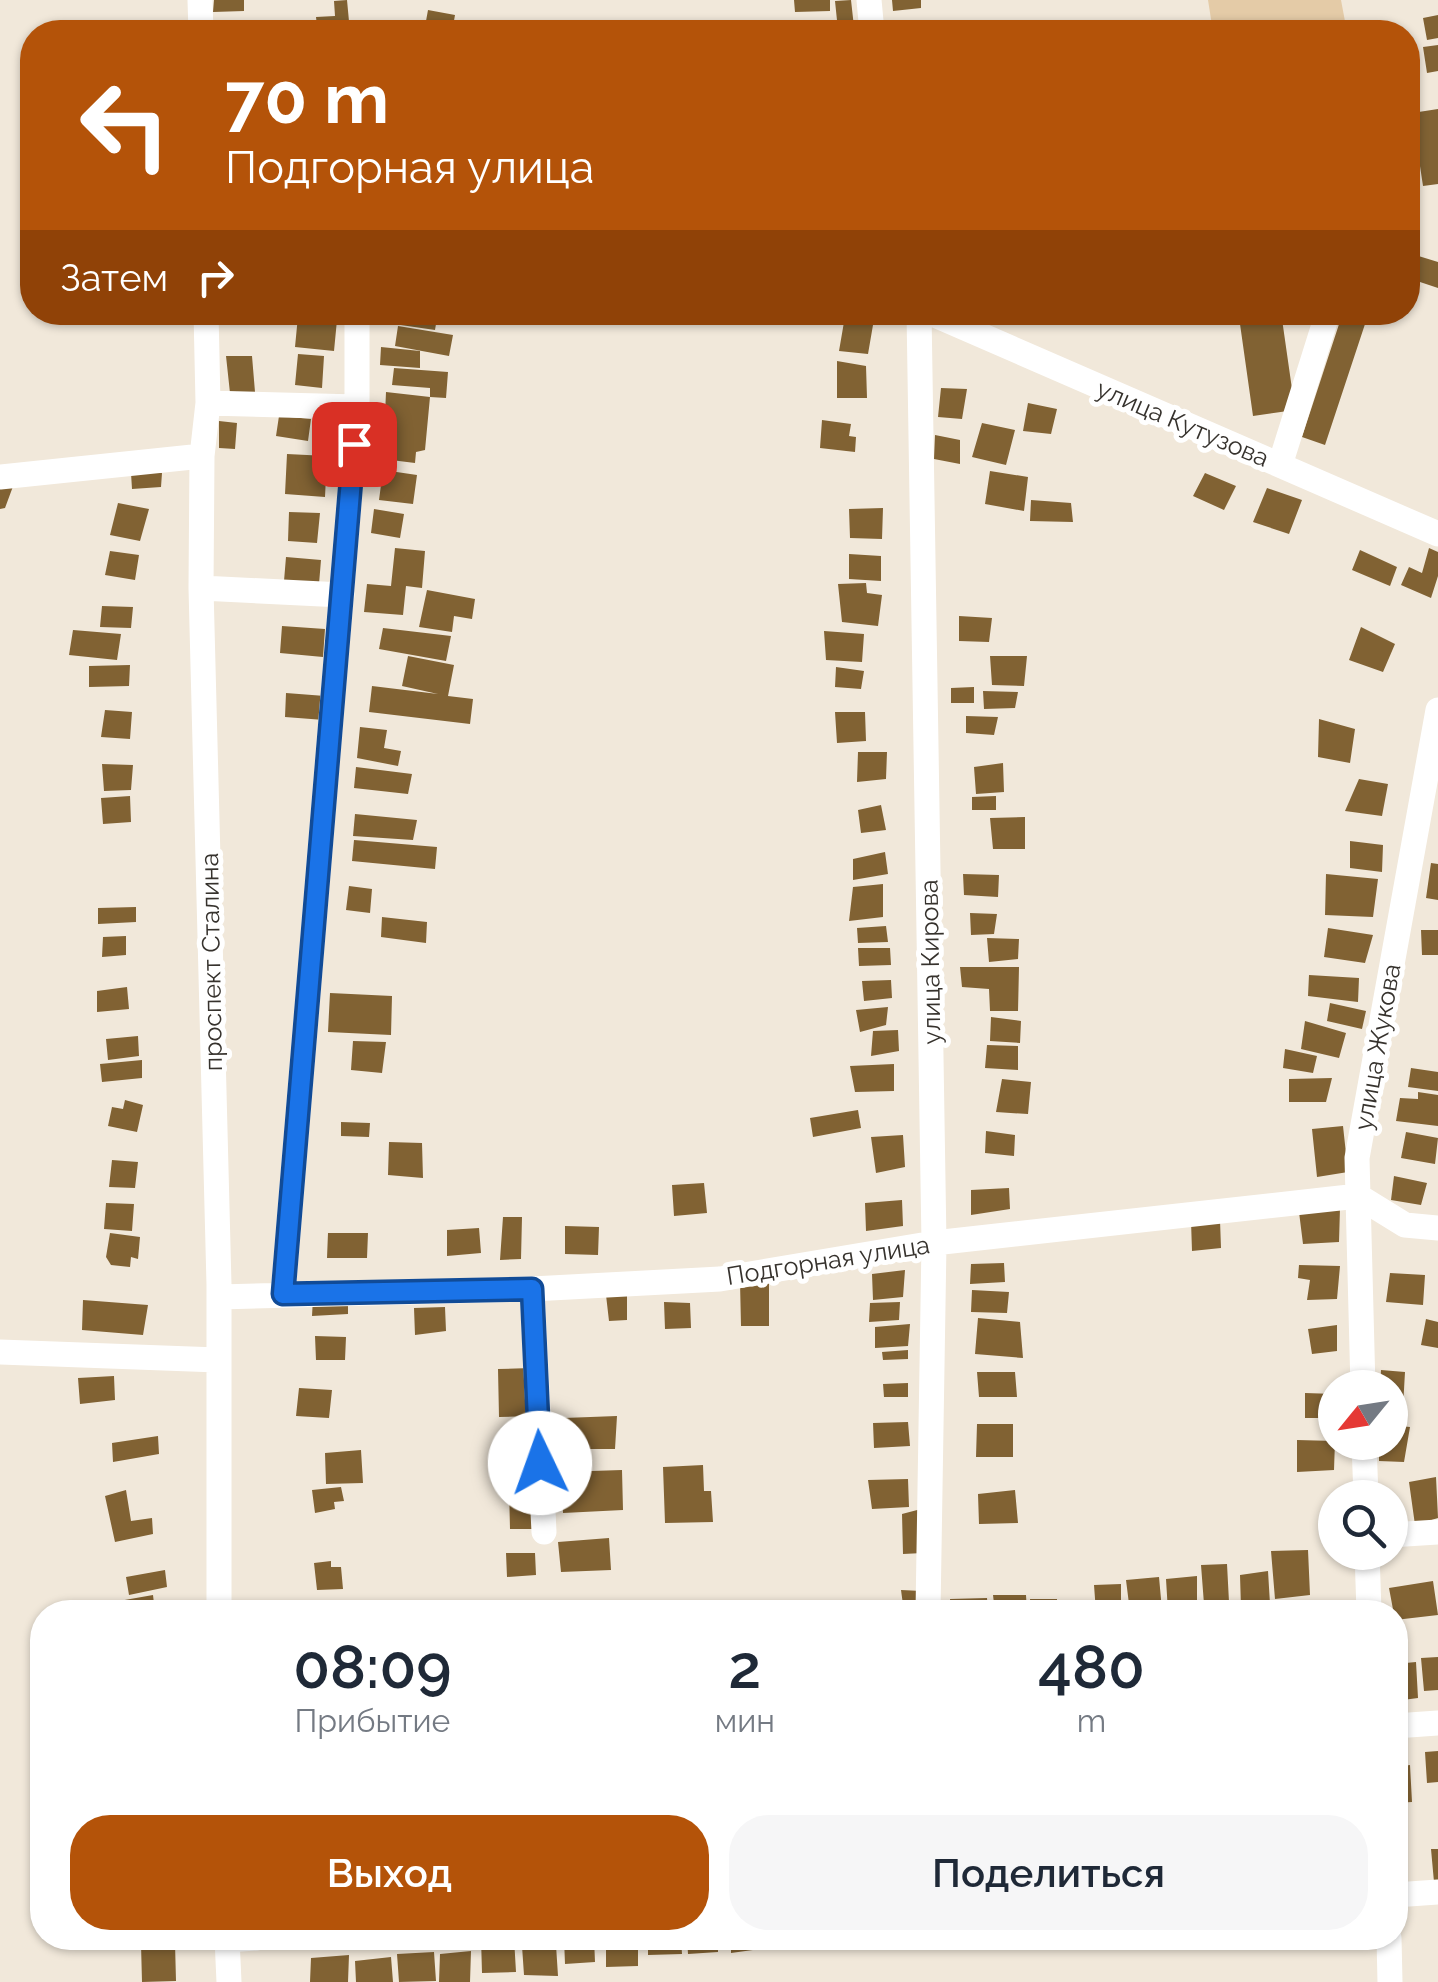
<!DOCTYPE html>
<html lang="ru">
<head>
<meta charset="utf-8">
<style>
  body { margin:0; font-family:Raleway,sans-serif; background:#f6f6f7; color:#1f2937; height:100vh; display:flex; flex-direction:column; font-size:38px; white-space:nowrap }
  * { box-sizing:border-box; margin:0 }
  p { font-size:32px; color:#747a83 }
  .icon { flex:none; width:55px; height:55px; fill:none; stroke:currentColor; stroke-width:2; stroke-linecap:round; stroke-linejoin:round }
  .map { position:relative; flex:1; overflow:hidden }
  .drawer { position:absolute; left:30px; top:1600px; width:1378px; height:350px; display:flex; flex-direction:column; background:#fff; border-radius:40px; box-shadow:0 2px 8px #0004 }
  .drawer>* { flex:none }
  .guide { position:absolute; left:20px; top:20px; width:1400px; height:305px; border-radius:40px; box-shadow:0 2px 8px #0004; background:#b45309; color:#fff; overflow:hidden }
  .needle { width:65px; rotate:240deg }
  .buttons { position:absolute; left:1318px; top:1370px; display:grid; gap:20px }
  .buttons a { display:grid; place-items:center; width:90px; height:90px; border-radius:50%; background:#fff; box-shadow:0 2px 8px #0004; font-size:50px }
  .pin { position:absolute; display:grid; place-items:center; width:85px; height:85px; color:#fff; margin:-42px; border-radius:20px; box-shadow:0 5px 15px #0006 }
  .me { position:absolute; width:110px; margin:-55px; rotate:357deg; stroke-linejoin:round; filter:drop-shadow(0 0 8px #0008) }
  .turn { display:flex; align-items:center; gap:35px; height:210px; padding:0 40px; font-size:45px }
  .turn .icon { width:130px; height:130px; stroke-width:2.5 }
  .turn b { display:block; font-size:70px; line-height:85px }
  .then { display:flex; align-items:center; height:95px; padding:0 40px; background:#0003; gap:20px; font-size:38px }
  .eta { display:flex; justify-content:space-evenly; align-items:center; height:170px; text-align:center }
  .eta b { font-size:60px; font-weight:600; line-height:70px }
  .action { display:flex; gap:20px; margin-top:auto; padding:20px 40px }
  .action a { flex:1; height:115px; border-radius:40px; background:#b45309; color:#fff; font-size:40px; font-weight:600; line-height:115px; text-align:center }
  .action a+a { background:#f6f6f7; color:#1f2937 }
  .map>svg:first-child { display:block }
</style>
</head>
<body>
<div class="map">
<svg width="1438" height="1982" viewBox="0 0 1438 1982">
  <rect width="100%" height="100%" fill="#f1e8da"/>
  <path fill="#e4cba7" d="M1208,0H1341L1347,32H1213Z"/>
  <path fill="#816233" d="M214,0H244V11L213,12Z
    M347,0L350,32H310V27L317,26L316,17L335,16L334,1Z
    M794,0H830V11L795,12Z
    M851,0L854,27L838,30L835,1Z
    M892,0H921V8L893,11Z
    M428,10L455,15L452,32H424Z
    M1438,15V38L1427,40L1423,18Z
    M1438,45V71L1427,73L1423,47Z
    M1438,109V184L1423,186L1412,113Z
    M1412,254L1438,262V288L1408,278Z
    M388,312H438L435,330L387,323Z
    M997,312H1037V314L999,322Z
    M1343,312H1369L1325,445L1302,437Z
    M298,316L337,320L334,351L295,347Z
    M1282,319L1295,410L1253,416L1240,324Z
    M844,322L873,325L868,354L839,351Z
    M398,326L453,335L449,356L395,346Z
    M381,347L420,351V368L380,365Z
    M298,354L324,356L322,388L295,385Z
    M226,356H252L255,392L230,393Z
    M837,361L866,366L867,398H837Z
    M394,368L448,372L446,398L430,397V388L392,385Z
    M941,388L967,389L962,419L938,417Z
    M386,392L430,397L425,450L416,452L415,463L391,460L392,448L384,438Z
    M1028,403L1057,409L1051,434L1023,431Z
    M279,416L311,419L308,441L276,436Z
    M822,420L851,424L849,436L856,437L855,452L820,448Z
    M219,421L237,423L235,449L219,448Z
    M982,423L1015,430L1006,465L972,457Z
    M935,435L960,440V464L934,459Z
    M287,454L327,456L325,497L285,494Z
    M383,470L417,475L413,504L379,500Z
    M990,471L1028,477L1024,511L985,504Z
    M131,473H162L161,487L132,489Z
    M1205,473L1236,486L1224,510L1193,496Z
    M15,481L5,508L0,509V483Z
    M1267,488L1302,500L1289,534L1253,522Z
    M1031,500L1071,503L1073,522L1030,521Z
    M118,503L149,509L140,541L110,535Z
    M883,508L882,539L850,538L849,509Z
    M374,509L404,514L400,538L371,533Z
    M289,512L320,513L317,543L288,541Z
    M395,548L425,551L422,588L406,586L403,615L364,612L367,584L391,586Z
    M1429,548L1438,552V576L1431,598L1401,585L1409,567L1422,573Z
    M1360,550L1397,567L1390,586L1352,570Z
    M110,551L139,555L135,580L105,575Z
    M849,554L881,556V581L849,579Z
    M286,557L321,560L319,584L284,581Z
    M866,583L867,593L882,595L878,626L842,622L838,584Z
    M427,590L475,599L472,619L454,616L452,632L419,627Z
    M102,606L133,607L131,628L100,627Z
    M959,616L992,618L989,642L959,641Z
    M282,626L325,629L323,657L280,653Z
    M1361,627L1395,644L1383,672L1349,660Z
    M383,628L451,636L446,661L379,649Z
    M73,630L121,634L117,660L69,655Z
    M824,631L864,634L862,662L826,660Z
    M408,656L454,665L448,696L473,699L470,724L369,712L372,686L438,694L402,686Z
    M990,656H1027L1024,686L992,685Z
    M130,665L129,686L89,687V666Z
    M836,667L864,671L861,689L835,687Z
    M974,687V703H951V688Z
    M983,691L1018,692L1015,708L984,709Z
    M286,693L325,696L324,720L285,717Z
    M105,710L132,712L130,739L101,737Z
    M835,712H865L866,741L837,743Z
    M966,716L998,717L994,735L966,733Z
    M1319,719L1355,729L1350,763L1318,757Z
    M360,727L387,730L384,748L401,751L398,766L357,758Z
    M858,752H887L886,779L857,782Z
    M1003,763L1004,792L976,794L974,767Z
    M102,764L133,765L131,790L104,791Z
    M356,767L412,774L408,794L354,788Z
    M1359,779L1388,784L1382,816L1345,811Z
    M130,796L131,822L103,824L101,798Z
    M996,796V810H972V797Z
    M881,805L886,830L861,833L858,810Z
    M355,814L417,820L413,840L353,836Z
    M1025,817V849H993L990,818Z
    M354,840L437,847L435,869L352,861Z
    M1350,841L1383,845L1382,872L1350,868Z
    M885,852L888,874L853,880V859Z
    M1431,863L1438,864V900L1426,898Z
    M963,874L999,875L998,897L964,895Z
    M1326,874L1378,879L1373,917L1325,915Z
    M883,884V917L849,921L853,887Z
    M349,886L372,889L370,913L346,910Z
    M136,907V922L98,924V908Z
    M970,913L997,914L994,934L971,935Z
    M382,917L427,922L426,943L381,937Z
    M886,926L888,942L858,943L857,928Z
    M1328,928L1373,935L1365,963L1324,957Z
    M1421,930H1438V955H1422Z
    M126,936V955L102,957L103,937Z
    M987,938L1019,939L1018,959L989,962Z
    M858,948H890L891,965L859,966Z
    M960,967H1019L1018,1011H990L989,989L962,987Z
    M1309,975L1359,978L1358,1002L1308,996Z
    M891,980L892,998L864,1001L862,981Z
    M127,987L129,1009L97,1012V991Z
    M330,993L392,996L391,1035L328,1032Z
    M1330,1003L1366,1011L1362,1029L1327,1021Z
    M888,1007L886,1025L860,1032L856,1010Z
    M991,1017L1021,1021L1020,1043L990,1041Z
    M1305,1021L1346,1033L1339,1058L1301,1049Z
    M898,1030L899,1051L871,1056L873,1031Z
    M138,1036L139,1056L108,1060L106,1039Z
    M353,1041L386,1042L382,1073L351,1070Z
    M987,1045L1018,1046V1070L985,1068Z
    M1285,1049L1317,1056L1313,1073L1283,1068Z
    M142,1060V1078L102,1082L100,1064Z
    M894,1064V1091L855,1092L850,1066Z
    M1411,1068L1438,1072V1091L1408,1087Z
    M1332,1078L1326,1102H1289V1079Z
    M1002,1079L1031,1082L1028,1114L996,1112Z
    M1418,1092L1438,1095V1126L1396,1121L1400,1098L1418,1099Z
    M125,1100L143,1105L137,1132L108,1126L112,1107L123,1109Z
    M858,1110L861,1128L813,1137L810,1118Z
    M341,1122L370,1123L369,1137L341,1136Z
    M1343,1126L1348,1172L1317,1177L1312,1129Z
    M986,1131L1015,1135L1014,1156L985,1153Z
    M1406,1132L1438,1138L1435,1164L1401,1158Z
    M903,1135L905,1167L876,1173L871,1137Z
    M389,1142L422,1143L423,1178L388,1175Z
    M112,1160L138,1162L135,1188L109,1187Z
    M1394,1176L1427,1183L1421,1205L1391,1200Z
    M704,1183L707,1213L674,1216L672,1185Z
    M1009,1188L1010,1209L971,1215V1190Z
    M902,1200L903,1226L866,1231L865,1203Z
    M106,1203L134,1204L132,1231L104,1229Z
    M1340,1208L1339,1242L1303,1244L1299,1212Z
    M503,1217H522L521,1259L500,1260Z
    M1220,1220L1221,1248L1192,1251L1191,1221Z
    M565,1226L599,1227L598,1255L565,1254Z
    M479,1228L481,1253L447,1256V1230Z
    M110,1233L140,1237L138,1259L131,1257L130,1267L111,1265L106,1257Z
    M328,1233H368L367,1258H327Z
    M1004,1263L1005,1282L970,1284L971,1264Z
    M1299,1265L1340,1266L1337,1299L1307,1300L1310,1280L1298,1278Z
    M905,1270L903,1297L873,1300L872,1274Z
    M1390,1273L1425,1275L1423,1305L1386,1302Z
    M769,1278V1326H741L740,1282Z
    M972,1290L1009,1292L1007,1313L971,1312Z
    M606,1295H627V1320L609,1321Z
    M348,1297V1314L312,1316L313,1298Z
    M83,1300L148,1305L143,1335L82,1330Z
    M664,1302L690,1303L691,1328L665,1329Z
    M900,1302L899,1320L869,1322L870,1303Z
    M445,1307L446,1331L415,1335L414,1308Z
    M978,1318L1020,1322L1023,1358L975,1354Z
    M1426,1319L1438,1322V1348L1421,1345Z
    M910,1324L908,1346L875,1348V1327Z
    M1337,1325V1351L1312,1354L1308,1329Z
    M315,1336L346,1337L345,1360H316Z
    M908,1350V1359L883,1360L882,1352Z
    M531,1368L532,1416L499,1417L498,1369Z
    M1381,1370L1405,1372L1403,1407L1390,1406V1388H1380Z
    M977,1372H1015L1017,1397H979Z
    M114,1376L115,1400L80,1404L78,1378Z
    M908,1383V1397H884L883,1384Z
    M299,1388L332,1390L329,1418L296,1416Z
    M1305,1393L1335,1394V1418H1305Z
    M617,1416L615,1449H565L564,1418Z
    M908,1422L910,1446L874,1448L873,1423Z
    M977,1424H1013V1457H976Z
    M1390,1425L1410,1427L1404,1462L1379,1461V1442H1390Z
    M158,1436L159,1454L113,1462L112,1443Z
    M535,1438V1468L515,1469L513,1439Z
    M1297,1440L1335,1441L1334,1470L1297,1472Z
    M361,1450L363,1483L326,1484L325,1453Z
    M703,1465L704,1491H711L713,1522L665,1523L663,1467Z
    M622,1470L623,1510L563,1513L561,1472Z
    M1436,1477L1438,1518L1415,1525L1409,1482Z
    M908,1479L909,1507L872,1509L868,1480Z
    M536,1486L537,1529H510L509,1487Z
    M341,1487L344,1501L334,1502L335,1509L315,1513L312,1490Z
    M126,1490L131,1521L152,1518L153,1534L115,1542L105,1496Z
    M1015,1490L1018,1523L979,1524L978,1494Z
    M921,1509L923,1553L903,1554L902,1514Z
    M609,1538L611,1570L561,1572L558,1542Z
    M1308,1550L1310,1595L1275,1599L1271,1551Z
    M506,1553H535L536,1575L507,1577Z
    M331,1561V1567H341L343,1589L317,1590L314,1563Z
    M1227,1564L1229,1602L1204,1604L1201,1565Z
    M165,1570L167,1587L129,1595L126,1577Z
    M1268,1571L1270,1604L1241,1608L1240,1575Z
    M1197,1576V1611L1168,1612L1166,1579Z
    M1159,1577L1162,1610L1130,1612L1126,1580Z
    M1433,1581L1438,1615L1395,1620L1389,1588Z
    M1121,1584V1612H1096L1094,1585Z
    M901,1590L922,1591L923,1612H904Z
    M153,1595L155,1612H121L119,1601Z
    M993,1595H1026L1027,1612H995Z
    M987,1598L988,1612H951L950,1599Z
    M1030,1599H1057V1612H1031Z
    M897,1603L898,1612H868L867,1608Z
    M1062,1604H1087L1088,1612H1062Z
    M857,1607V1612H827V1610Z
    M1438,1657V1690L1424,1691L1421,1658Z
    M1416,1662L1418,1698L1395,1701V1664Z
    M1438,1751V1782L1427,1783L1425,1752Z
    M1410,1765L1412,1802L1395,1803V1767Z
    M1431,1849H1438V1882H1434Z
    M481,1938H514L516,1972L482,1973Z
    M564,1938H594L595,1962L565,1964Z
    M606,1938H638V1966L606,1967Z
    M648,1938H681L682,1954L648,1955Z
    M687,1938H718V1952L688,1954Z
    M731,1938H760V1949L731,1953Z
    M782,1938H802L803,1942L783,1945Z
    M829,1938H864L865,1947L830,1948Z
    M870,1938H901V1942L870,1945Z
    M1112,1938H1143L1144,1940L1112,1943Z
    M175,1943L176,1981L142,1982L141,1944Z
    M556,1945L558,1976L524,1975L522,1946Z
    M471,1951L470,1982H439L440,1954Z
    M434,1952L436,1981L399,1982L397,1954Z
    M349,1955L348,1982H310L311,1958Z
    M391,1957L393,1982H356L355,1961Z"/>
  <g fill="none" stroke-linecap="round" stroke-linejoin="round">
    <path stroke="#fff" stroke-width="25" d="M200,0L201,32
      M869,0L872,32
      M206,312L208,403L202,456L201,588L219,1285V1612
      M919,312L934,1243L928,1612
      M928,312L1438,534
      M208,403L357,407
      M1280,465L1328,312
      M0,477L202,456
      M201,588L342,595
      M219,1285V1297L532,1289L720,1279L934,1243L1358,1196L1405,1225L1438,1228
      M532,1289L544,1532
      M283,1294L357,407V312
      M0,1352L218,1360
      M1363,1388L1357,1158L1438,710
      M1364,1442L1366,1498
      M1390,1535L1438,1532
      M1367,1552L1369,1612
      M1395,1726L1438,1723
      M1395,1895L1438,1892
      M227,1938L229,1982
      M1389,1938L1390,1982
      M227,1940L257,1938"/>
  </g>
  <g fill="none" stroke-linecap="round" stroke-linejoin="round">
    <defs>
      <path id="route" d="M354,444L283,1294L532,1289L540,1463"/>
    </defs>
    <use href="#route" stroke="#114b97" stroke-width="25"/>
    <use href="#route" stroke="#1a73e8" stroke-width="18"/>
  </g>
  <g text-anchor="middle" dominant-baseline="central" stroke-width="10" stroke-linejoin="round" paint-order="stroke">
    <g font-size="25" fill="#36322d" stroke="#fff">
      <text transform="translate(1183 423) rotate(23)">улица Кутузова</text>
      <text transform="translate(211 962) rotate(-91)">проспект Сталина</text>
      <text transform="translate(930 962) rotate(-91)">улица Кирова</text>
      <text transform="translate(1377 1047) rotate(-80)">улица Жукова</text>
      <text transform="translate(828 1260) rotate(-9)">Подгорная улица</text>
    </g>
  </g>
</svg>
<div class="buttons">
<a><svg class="needle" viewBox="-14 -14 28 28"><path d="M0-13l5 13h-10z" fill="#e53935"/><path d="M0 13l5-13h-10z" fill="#747a83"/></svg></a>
<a><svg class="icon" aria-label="search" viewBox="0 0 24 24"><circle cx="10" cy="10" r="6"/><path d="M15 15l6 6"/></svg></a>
</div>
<div class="pin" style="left:354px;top:444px;background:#d93025"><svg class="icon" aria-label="arrive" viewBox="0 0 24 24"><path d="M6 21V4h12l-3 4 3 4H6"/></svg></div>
<svg class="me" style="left:540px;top:1463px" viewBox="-20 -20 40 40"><circle r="19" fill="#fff"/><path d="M0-13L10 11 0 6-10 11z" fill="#1a73e8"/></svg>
<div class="guide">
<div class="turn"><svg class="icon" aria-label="left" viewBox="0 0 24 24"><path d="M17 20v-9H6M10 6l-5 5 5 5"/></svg><div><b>70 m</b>Подгорная улица</div></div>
<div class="then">Затем<svg class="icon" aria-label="right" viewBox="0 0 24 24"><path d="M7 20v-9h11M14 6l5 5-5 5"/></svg></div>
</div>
<section class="drawer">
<div class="eta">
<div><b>08:09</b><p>Прибытие</p></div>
<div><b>2</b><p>мин</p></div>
<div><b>480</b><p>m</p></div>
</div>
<div class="action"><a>Выход</a><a>Поделиться</a></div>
</section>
</div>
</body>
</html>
